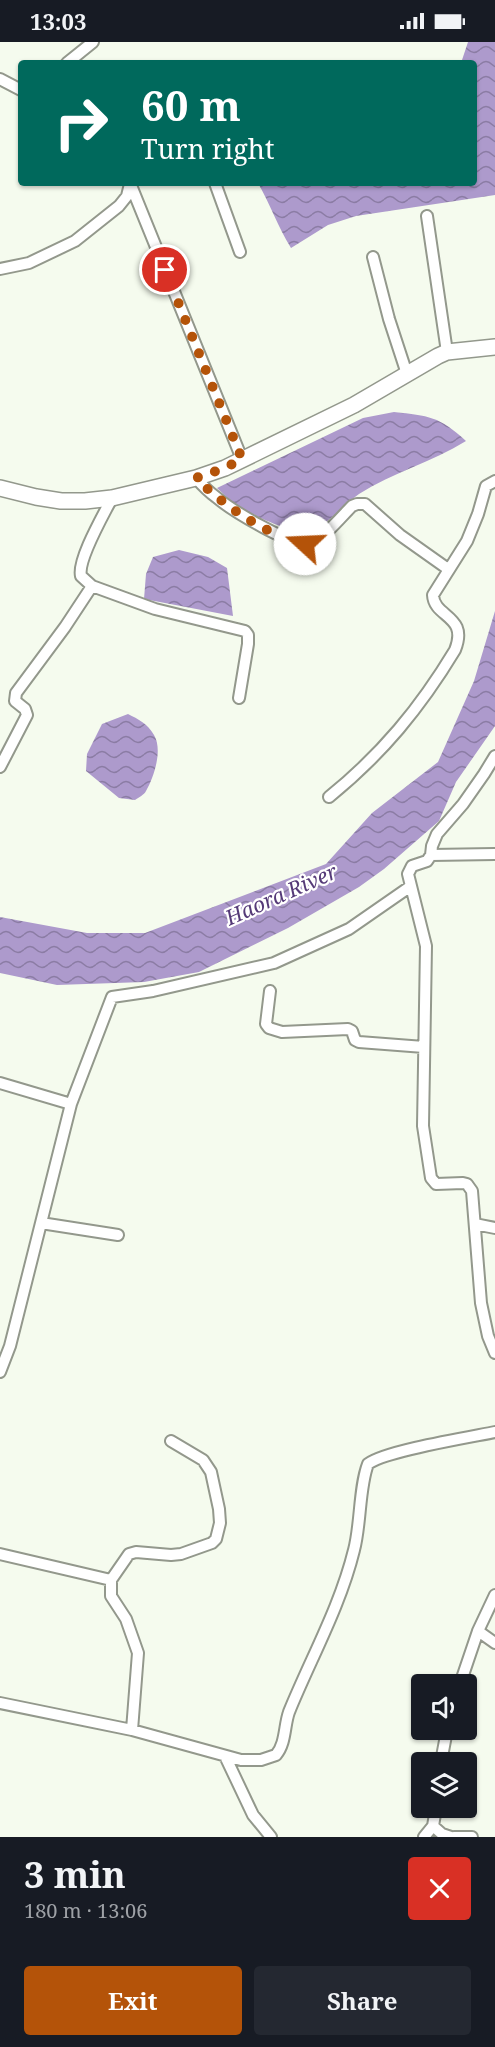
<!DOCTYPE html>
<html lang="en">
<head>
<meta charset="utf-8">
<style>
  body { margin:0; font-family:"Noto Serif",serif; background:#242831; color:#f1f3f6; height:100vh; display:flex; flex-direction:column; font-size:22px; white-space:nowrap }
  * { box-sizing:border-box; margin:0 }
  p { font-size:20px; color:#9ea1a6 }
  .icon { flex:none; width:33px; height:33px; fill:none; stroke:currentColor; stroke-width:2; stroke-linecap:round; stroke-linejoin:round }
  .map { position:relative; height:1795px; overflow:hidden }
  .sheet { display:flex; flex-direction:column; background:#171b24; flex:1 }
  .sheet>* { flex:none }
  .top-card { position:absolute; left:18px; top:18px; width:459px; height:126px; border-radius:6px; box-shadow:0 2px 4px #0004; background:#00695c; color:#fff; overflow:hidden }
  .controls { position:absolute; left:411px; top:1632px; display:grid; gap:12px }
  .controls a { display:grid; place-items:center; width:66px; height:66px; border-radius:6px; background:#171b24; box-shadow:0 2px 4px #0004; font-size:30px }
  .pin { position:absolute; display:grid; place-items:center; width:51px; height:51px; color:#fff; margin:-26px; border:3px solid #fff; border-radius:50%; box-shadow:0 2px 6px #0007 }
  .me { position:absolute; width:66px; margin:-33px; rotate:290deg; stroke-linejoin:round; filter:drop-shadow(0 0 4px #0008) }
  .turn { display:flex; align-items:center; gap:21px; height:126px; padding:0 24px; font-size:27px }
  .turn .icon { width:78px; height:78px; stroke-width:2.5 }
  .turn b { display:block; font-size:42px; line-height:51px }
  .round { display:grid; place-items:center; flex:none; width:63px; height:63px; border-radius:6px; background:#242831 }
  .headline { display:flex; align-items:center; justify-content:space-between; height:102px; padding:0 24px }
  h1 { font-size:36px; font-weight:700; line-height:45px }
  .cta { display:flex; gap:12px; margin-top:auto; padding:12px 24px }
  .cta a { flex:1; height:69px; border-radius:6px; background:#b45309; color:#fff; font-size:24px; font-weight:700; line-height:69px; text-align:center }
  .cta a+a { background:#242831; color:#f1f3f6 }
  .status { display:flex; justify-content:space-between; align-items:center; height:42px; padding:0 30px; background:#171b24; direction:ltr }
  .status svg { height:16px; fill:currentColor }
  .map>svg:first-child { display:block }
</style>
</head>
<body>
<div class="status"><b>13:03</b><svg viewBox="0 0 49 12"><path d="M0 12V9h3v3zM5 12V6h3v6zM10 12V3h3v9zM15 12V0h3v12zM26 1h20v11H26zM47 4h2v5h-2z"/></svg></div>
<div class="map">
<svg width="495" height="1795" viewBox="0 0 495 1795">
  <defs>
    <pattern id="water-waves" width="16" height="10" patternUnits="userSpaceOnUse" patternTransform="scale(1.5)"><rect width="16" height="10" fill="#ad9acc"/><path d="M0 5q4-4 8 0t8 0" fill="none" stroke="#8b7ca4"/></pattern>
  </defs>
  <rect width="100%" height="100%" fill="#f5fbee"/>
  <path fill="url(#water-waves)" d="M468,0H495V153L356,174L328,183L291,206C278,185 270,162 258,141H474V21H461Z
    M394,370C429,374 439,374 466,399C432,420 392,431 359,452C341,464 329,484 306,489C292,492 251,472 238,464C230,459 224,452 217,446L363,376Z
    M179,508L208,515L227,526L233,574L144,557L146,532L153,515Z
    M495,569V684L456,740L439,779L384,827L359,845L288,886L199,930L144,940L57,943L0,931V875L87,891H145L326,822L372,771L438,720L474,639Z
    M128,672C138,677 148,682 154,693C163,708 154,735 146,749C144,753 139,755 135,758L119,756L86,729L87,712L102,682Z"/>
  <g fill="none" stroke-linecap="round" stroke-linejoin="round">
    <defs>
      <path id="street" d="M67,21L93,0
        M0,37L21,48
        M130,141L242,417
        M215,141L240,210
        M427,174L447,310
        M373,215L389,277L407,332
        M0,227L29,221L75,199L119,164L127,154L130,142
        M196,436C202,443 209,450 216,455C230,467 294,507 311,501C323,497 342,474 352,464L357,462H365L400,493L448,527
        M112,456C104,472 77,518 81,534L92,544L155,567L245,589L248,593V602L239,656
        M495,714L484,732L463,762L437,792L432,804L431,813L427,819L412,824L408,832L426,904L423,1084L431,1136L436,1142L463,1141L467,1142L472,1149L481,1261L488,1294L495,1311
        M0,725L27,673L25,667L15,659L16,651L65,585L92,544
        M329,755C382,712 420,666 455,608C469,573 434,576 433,553L467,499L478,472L486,444L495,439
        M431,813L495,812
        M270,949L266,982L269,986L282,990L348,987L352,989L355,998L359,1000L424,1005
        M0,1041L71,1062L10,1304L0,1330
        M71,1062L112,955L153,949L274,921L349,887L411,844
        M41,1181L118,1193
        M475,1182L495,1186
        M0,1512L111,1538
        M478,1589L495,1601
        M460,1642L478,1589L495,1553
        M0,1661L132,1688L241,1718H261L276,1713C286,1701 284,1684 289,1670C311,1616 340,1565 354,1508C361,1482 359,1445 368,1422C384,1409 470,1395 495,1390
        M132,1688L138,1611L126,1577L111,1554V1538L129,1512L136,1510L171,1513L181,1512L212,1501L216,1497L220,1481L219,1467L211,1430L203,1418L171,1399
        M225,1714L253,1773L271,1795
        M441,1720L447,1688
        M433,1784L442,1792L451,1795
        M424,1795L433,1784L436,1766
        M454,1795H472"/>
      <path id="secondary" d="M0,446L36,455L61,459H85L112,456L196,436L225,426L354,363L438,314L447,310L495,305"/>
    </defs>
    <use href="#street" stroke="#93988c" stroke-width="14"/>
    <use href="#secondary" stroke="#93988c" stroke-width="18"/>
    <use href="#street" stroke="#fff" stroke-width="10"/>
    <use href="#secondary" stroke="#fff" stroke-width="15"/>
  </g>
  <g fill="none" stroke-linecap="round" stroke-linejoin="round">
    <path stroke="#b45309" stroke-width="10" stroke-dasharray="0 18" d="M165,228L242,417L225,426L196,436C224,464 266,493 305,502"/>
  </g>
  <g text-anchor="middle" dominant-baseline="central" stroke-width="4.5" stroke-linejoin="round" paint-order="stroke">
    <g font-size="21" font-style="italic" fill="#553a78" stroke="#fff">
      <text transform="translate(281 852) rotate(-24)">Haora River</text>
    </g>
  </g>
</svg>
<div class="controls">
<a><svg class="icon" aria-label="sound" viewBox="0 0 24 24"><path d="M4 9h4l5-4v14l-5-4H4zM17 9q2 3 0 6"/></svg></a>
<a><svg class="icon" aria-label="layers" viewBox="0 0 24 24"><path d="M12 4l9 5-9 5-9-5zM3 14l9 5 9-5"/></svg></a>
</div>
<div class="pin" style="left:165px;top:228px;background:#d93025"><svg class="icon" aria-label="arrive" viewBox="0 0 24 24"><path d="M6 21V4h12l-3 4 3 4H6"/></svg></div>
<svg class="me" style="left:305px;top:502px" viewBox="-20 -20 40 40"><circle r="19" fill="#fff"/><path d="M0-13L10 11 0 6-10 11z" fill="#b45309"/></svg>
<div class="top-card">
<div class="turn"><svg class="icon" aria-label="right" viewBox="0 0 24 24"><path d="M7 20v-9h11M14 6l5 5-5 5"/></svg><div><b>60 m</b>Turn right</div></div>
</div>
</div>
<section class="sheet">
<div class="headline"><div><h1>3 min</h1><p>180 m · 13:06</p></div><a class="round" style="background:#d93025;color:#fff"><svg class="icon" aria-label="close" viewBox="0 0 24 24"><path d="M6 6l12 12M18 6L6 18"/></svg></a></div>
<div class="cta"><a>Exit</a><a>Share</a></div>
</section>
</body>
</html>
